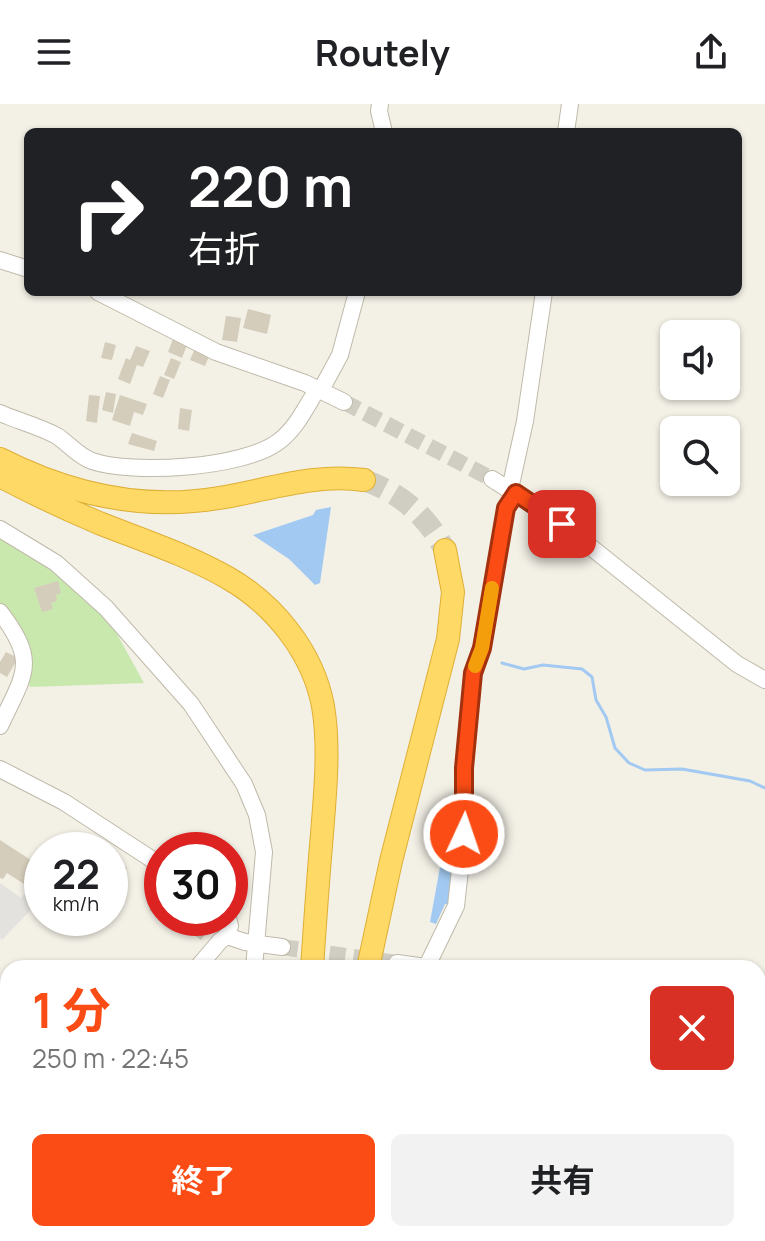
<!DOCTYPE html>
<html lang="ja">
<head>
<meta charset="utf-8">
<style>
  body { margin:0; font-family:Manrope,"Noto Sans JP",sans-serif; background:#f2f2f2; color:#202124; height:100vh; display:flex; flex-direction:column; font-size:30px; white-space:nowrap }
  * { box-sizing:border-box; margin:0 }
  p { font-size:26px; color:#757577 }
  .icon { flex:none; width:44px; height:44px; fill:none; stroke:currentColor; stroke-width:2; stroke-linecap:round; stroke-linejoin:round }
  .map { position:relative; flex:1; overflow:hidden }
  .side { position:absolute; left:0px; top:856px; width:766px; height:282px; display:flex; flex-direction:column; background:#fff; border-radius:24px 24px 0 0; box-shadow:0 2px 6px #0004 }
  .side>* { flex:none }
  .top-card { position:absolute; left:24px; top:24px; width:718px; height:168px; border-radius:12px; box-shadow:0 2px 6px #0004; background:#202124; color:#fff; overflow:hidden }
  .tools { position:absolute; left:660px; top:216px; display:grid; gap:16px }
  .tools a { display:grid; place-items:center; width:80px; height:80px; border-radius:12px; background:#fff; box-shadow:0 2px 6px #0004; font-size:40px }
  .speed { position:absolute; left:24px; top:728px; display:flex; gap:16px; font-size:40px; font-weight:700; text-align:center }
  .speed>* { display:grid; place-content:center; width:104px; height:104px; border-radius:50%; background:#fff; box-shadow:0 2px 6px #0004; line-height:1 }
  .speed small { font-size:20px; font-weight:400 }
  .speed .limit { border:12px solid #d22; background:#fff; color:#111 }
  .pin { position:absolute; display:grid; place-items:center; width:68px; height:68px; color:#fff; margin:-34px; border-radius:16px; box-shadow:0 4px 12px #0006 }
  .me { position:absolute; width:88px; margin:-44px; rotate:3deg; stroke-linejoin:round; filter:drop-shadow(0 0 6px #0008) }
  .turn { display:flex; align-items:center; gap:28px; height:168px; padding:0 32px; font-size:36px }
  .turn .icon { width:104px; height:104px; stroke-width:2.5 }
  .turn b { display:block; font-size:56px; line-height:68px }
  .round { display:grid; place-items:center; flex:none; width:84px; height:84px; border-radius:12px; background:#f2f2f2 }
  .head { display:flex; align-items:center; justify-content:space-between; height:136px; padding:0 32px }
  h1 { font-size:48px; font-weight:700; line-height:60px; color:#fb4c15 }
  .primary-button { display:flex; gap:16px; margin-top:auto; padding:16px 32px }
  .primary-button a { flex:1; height:92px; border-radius:12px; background:#fb4c15; color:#fff; font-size:32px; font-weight:700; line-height:92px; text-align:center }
  .primary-button a+a { background:#f2f2f2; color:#202124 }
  header { display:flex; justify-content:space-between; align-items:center; height:104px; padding:0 32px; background:#fff; font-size:36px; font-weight:700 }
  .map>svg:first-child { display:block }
</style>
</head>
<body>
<header><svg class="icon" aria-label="menu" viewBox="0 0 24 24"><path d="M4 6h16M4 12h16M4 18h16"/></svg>Routely<svg class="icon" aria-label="share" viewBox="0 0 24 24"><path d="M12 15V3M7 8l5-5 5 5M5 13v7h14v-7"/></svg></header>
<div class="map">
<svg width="765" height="1137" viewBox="0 0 765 1137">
  <rect width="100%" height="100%" fill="#f3f0e6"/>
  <path fill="#c9e8ae" d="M0,429L28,442L107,512L144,579L30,583L18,532L0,504Z"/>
  <path fill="#e4e2de" d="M42,773V794L2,836L0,834V779L21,794Z"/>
  <path fill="#a2c9f1" d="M331,403L320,479L315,481L289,455L253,431L313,411L316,406Z
    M445,736L457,737L451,801L445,800L436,820L430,818Z"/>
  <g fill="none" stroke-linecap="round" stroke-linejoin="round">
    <path stroke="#a2c9f1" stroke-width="3" d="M502,559L524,565L543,561L582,565L592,573L596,596L606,613L615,644L629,659L645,666L682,665L750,677L765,684"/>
    <path stroke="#a2c9f1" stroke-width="20" d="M0,1045L8,1048
      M136,1130L137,1137"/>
  </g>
  <path fill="#d5cdbb" d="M248,205L271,211L267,230L243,224Z
    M226,212L241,214L237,238L222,236Z
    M173,235L187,241L182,254L168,248Z
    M105,238L116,241L112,256L101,254Z
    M136,242L150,247L143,263L137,261L130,280L118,275L126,254L130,256Z
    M195,244L210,250L205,262L190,256Z
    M171,254L181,258L174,275L164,271Z
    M160,272L170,276L163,294L153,290Z
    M106,288L116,290L113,309L102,306Z
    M89,291L100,292L97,319L86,317Z
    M120,291L147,300L143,311L134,308L130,322L112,316Z
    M180,304L192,306L189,327L178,325Z
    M132,329L157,337L154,347L128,340Z
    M58,477L61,489L56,491L57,497L51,499L53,505L42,508L34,484Z
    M6,548L18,554L7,573L0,569V558Z
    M0,736L40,762L27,782L7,769L3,775L0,774Z
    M111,754L127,764L112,785L110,784Z
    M159,792L162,794V814H169L166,819L149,806Z
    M193,814H198L210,823L201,836L185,824Z
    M0,1067L8,1072V1086L0,1098Z"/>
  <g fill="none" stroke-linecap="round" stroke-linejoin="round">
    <path stroke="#d0cdc3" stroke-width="16" stroke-dasharray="16 8" stroke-linecap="butt" d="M344,298L492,375
      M282,843L397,859"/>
    <path stroke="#d0cdc3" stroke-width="22" stroke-dasharray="22 11" stroke-linecap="butt" d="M364,376C402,390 426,411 445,446"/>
    <defs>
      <path id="minor" d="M380,0L379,7L384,28
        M566,28L570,0
        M0,156L28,165
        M98,188L216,248L305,279L344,298
        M321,286L340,251L357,188
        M0,309C18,317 39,322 57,332C69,340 78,352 92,357C133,371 243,364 278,338C296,325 306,303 318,284
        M492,375L562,420L737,560L765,576
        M510,385L525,317L544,188
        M0,425L56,459L106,504L191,600L244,680L257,711L264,748L254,864
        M0,508C39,559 24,570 0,622
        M0,665L64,698L162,762
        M227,832L245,838L282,843
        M397,859L426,863
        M197,864L220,837L227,832L230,822L228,814
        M426,864L456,802L464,730V664L472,574L483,538L506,404L516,389
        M0,924L8,931
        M0,1119L8,1114
        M148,1130V1137
        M207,1137L208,1130
        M392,1137L393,1130"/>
      <path id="highway" d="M0,355C69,390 142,407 219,394C268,386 314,369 364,376
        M0,372C32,389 66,405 99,419C142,436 188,451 228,474C275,501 313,549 323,602C330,644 325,689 322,730C318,775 315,819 312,864
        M368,864L391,757L448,535L453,488L445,446
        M289,1137L290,1130
        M309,1137L310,1130"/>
    </defs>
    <use href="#minor" stroke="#bfb9a9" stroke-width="18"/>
    <use href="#highway" stroke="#deaf35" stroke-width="24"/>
    <use href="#minor" stroke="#fff" stroke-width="16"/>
    <use href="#highway" stroke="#ffd966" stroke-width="22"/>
  </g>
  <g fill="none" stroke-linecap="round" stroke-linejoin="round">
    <defs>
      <path id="route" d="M464,730V664L473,569L482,544L506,404L516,389L562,420"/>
    </defs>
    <use href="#route" stroke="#a3310e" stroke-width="20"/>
    <use href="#route" stroke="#fb4c15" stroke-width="14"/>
    <path stroke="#f59e0b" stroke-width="14" d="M475,562L482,544L492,484"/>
  </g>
</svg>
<div class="tools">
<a><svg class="icon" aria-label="sound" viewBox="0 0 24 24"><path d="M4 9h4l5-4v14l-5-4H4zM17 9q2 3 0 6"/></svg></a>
<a><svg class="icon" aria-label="search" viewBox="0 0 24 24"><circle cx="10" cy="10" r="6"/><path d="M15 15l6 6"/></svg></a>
</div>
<div class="speed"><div>22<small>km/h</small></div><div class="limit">30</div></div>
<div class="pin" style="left:562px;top:420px;background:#d93025"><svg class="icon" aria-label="arrive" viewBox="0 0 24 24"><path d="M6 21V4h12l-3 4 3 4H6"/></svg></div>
<svg class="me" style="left:464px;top:730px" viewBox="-20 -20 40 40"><circle r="17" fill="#fb4c15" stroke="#fff" stroke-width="3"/><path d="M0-11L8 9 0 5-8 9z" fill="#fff"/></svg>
<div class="top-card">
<div class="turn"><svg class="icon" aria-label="right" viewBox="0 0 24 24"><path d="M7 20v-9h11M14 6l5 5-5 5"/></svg><div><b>220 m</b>右折</div></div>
</div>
<section class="side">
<div class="head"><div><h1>1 分</h1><p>250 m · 22:45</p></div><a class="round" style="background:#d93025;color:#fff"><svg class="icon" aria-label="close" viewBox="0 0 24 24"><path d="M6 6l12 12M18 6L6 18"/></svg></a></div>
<div class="primary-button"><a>終了</a><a>共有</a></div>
</section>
</div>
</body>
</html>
